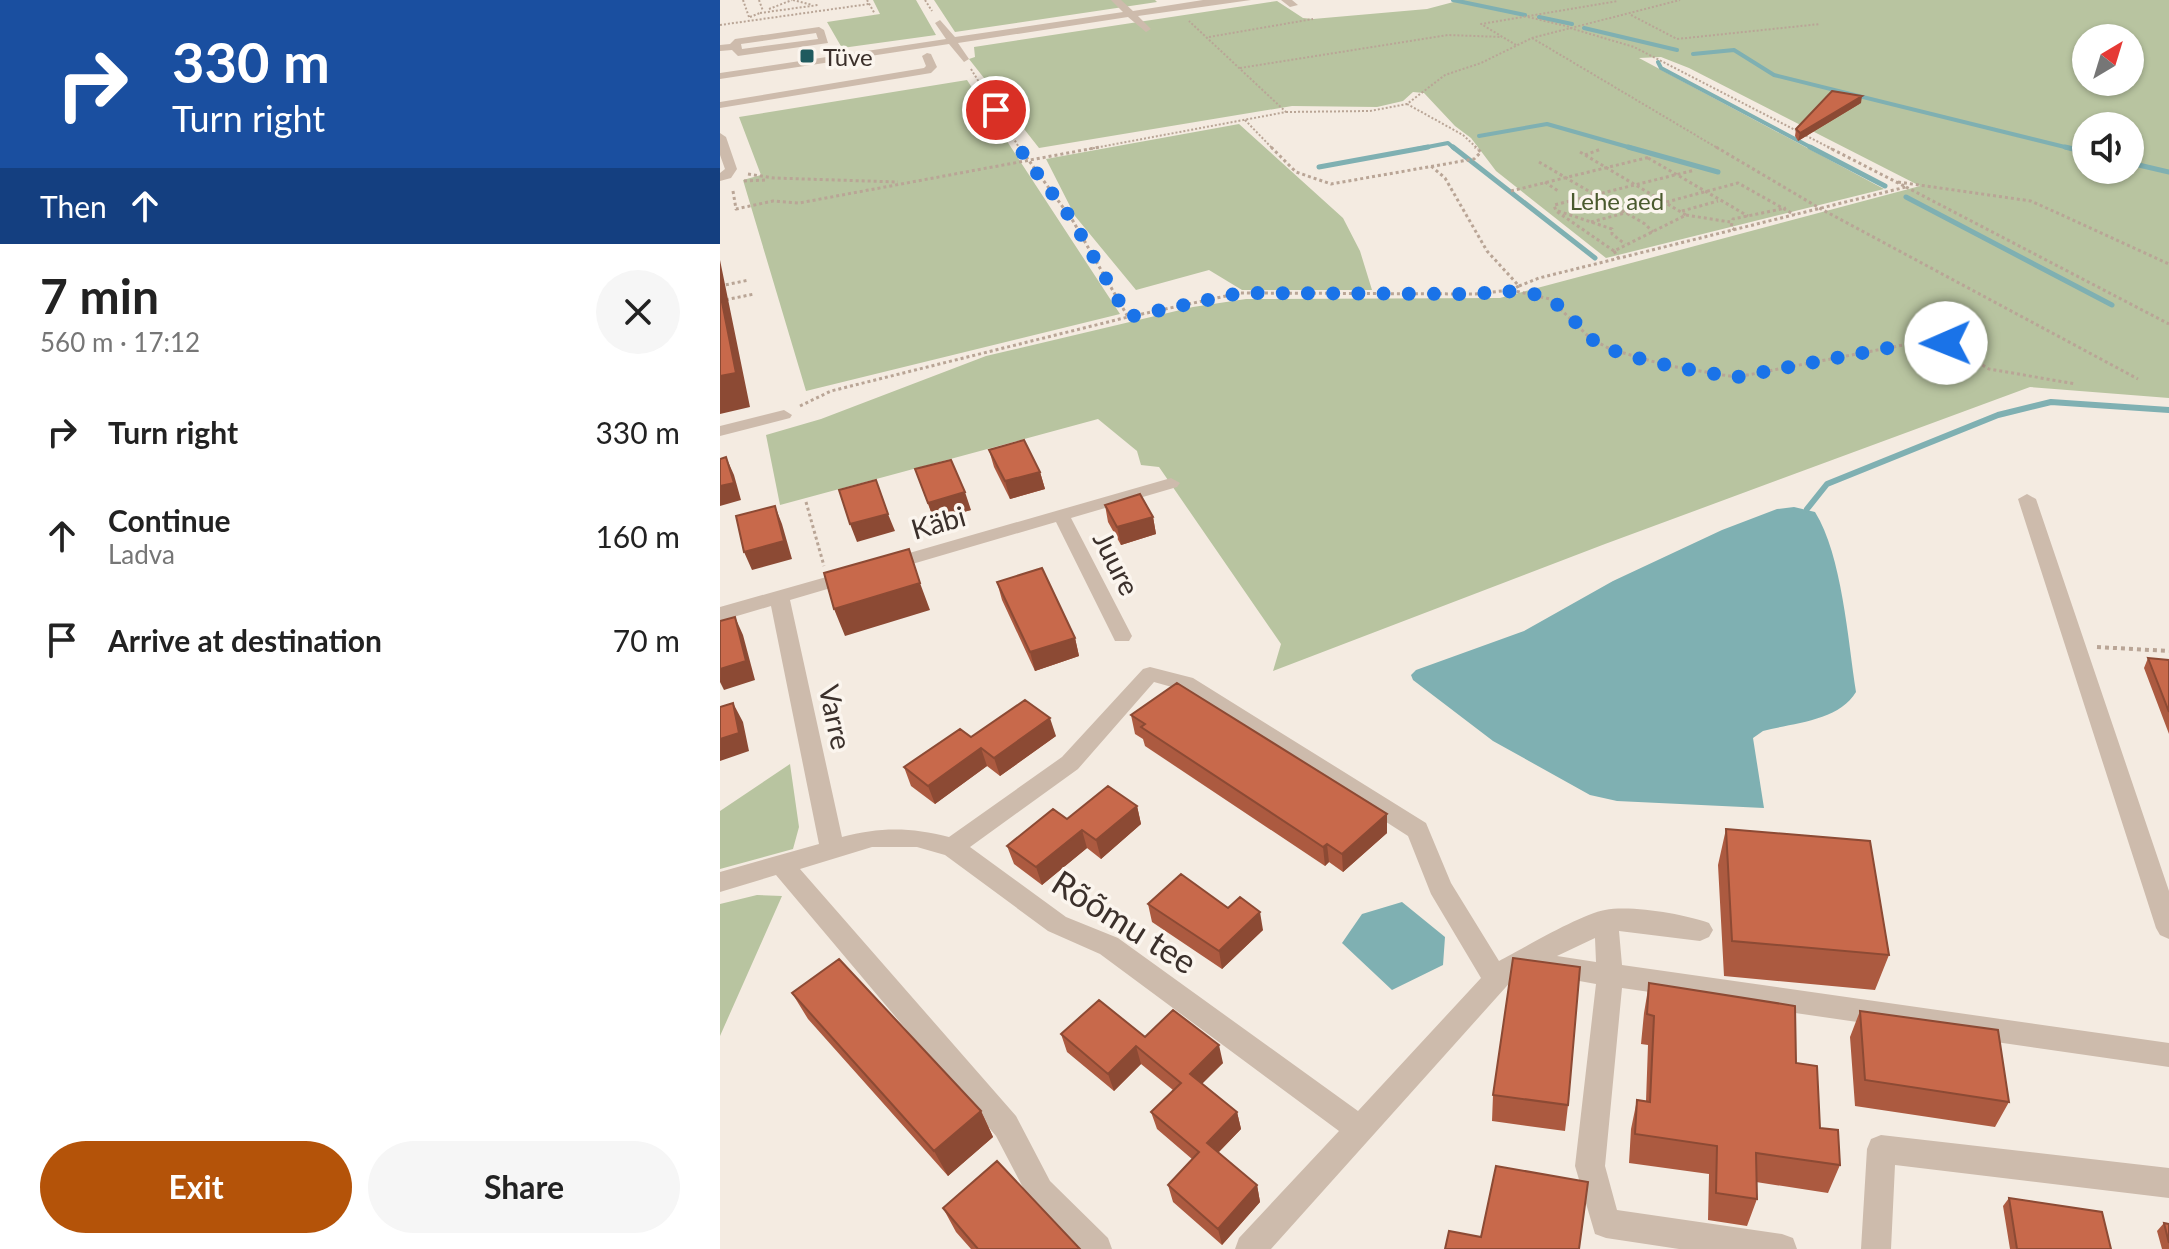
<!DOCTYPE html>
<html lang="en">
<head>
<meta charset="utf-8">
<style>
  body { margin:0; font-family:Lato,sans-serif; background:#f6f6f6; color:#222; height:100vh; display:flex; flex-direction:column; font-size:30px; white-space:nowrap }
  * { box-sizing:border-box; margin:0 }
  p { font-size:26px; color:#767676 }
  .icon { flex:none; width:44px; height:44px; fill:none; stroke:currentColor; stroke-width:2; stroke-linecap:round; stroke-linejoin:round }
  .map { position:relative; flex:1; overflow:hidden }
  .panel { display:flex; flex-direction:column; background:#fff; width:720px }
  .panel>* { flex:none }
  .hud { background:#1a4fa0; color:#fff; overflow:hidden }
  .needle { width:52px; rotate:38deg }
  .buttons { position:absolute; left:1352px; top:24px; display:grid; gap:16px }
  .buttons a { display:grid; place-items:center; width:72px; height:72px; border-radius:50%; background:#fff; box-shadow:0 2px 6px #0004; font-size:40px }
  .pin { position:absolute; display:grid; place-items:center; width:68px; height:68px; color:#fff; margin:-34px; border:4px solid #fff; border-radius:50%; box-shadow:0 2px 8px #0007 }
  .me { position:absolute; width:88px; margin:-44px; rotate:269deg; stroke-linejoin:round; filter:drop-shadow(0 0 6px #0008) }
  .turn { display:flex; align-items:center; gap:28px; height:168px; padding:0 40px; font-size:36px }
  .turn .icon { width:104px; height:104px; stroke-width:2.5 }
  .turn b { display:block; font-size:56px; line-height:68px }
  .then { display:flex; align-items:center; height:76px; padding:0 40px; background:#0003; gap:16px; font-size:30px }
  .round { display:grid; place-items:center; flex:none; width:84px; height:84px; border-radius:42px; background:#f6f6f6 }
  .summary { display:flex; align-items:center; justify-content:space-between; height:136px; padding:0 40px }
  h1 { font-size:48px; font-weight:700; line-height:60px }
  .button { display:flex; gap:16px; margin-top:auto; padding:16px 40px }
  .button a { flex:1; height:92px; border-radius:48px; background:#b45309; color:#fff; font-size:32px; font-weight:700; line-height:92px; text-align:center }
  .button a+a { background:#f6f6f6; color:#222 }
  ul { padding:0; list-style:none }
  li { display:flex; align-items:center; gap:24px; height:104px; padding:0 40px }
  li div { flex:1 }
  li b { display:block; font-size:30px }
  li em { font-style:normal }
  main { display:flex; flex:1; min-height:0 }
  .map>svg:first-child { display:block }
</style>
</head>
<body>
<main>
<section class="panel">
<div class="hud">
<div class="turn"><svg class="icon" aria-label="right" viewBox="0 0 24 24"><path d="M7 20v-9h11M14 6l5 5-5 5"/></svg><div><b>330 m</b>Turn right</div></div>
<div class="then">Then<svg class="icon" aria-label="ahead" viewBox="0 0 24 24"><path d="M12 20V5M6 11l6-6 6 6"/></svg></div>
</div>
<div class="summary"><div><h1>7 min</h1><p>560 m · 17:12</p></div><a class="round"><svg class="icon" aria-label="close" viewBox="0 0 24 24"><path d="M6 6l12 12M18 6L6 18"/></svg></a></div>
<ul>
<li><svg class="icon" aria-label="right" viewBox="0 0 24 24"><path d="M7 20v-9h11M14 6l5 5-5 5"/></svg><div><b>Turn right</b></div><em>330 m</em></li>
<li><svg class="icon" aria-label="ahead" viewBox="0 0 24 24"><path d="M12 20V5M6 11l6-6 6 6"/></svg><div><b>Continue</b><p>Ladva</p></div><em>160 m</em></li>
<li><svg class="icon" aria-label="arrive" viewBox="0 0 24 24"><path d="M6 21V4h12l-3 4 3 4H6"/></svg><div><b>Arrive at destination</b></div><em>70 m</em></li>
</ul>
<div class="button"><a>Exit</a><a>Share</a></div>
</section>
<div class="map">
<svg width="1449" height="1249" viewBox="0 0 1449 1249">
  <rect width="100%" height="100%" fill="#f4ebe1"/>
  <path fill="#b8c4a0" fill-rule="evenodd" d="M153,0H196L216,35L122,48L107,22L160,14Z
    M214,0H435L437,2L235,32Z
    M741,0H1449V398L1310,387L885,544L553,671L561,644L439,467L421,465L417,451L378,419L60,505L46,435L101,419L266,356L473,307L526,299L780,298L1200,186L969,68L941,57L919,58L1164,189L886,258L776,171L751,138L735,126L704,93L693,92L683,101L657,107L572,106L319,148L249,59L255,57L254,47L557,1L583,18L593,19L707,9ZM1366,38H1410V82H1366ZM1366,126H1410V170H1366Z
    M247,80L400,314L86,391L23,180L41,175L19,117Z
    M519,124L623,218L640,251L652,290H522L489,270L416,290L355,216L326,159Z
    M70,764L79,827L73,849L0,869V811Z
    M37,895L62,896L0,1036V904Z"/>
  <path fill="#7fb0b2" d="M1074,507L1095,512C1122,555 1128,641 1136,692C1119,721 1073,723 1043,731L1033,738L1044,808L897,801L870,795L773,741L693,680L691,675L696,670L804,631L893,581L1002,530L1057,509Z
    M682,902L725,937L723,965L672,990L622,943L642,914Z"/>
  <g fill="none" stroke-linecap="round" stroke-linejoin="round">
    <path stroke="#7fb0b2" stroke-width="4" d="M733,0L805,15
      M819,17L852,24
      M864,28L957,50
      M973,54L1014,50L1054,75L1353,149
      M938,62L941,68L1094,149
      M759,136L827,124L915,149
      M697,149L728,143L735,149"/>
    <path stroke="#7fb0b2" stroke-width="5" d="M733,147L875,258
      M908,147L998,172
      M1090,147L1165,186
      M1345,147L1366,152
      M1410,163L1449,172
      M599,167L708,147
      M1186,197L1392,305"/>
    <path stroke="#7fb0b2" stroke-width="6" d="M1087,509L1107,484L1278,415L1331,402L1449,410"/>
    <path stroke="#b9a596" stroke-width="2" stroke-dasharray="2 2" stroke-linecap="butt" d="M23,0L29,17
      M39,0L43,11
      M73,0L92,5
      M147,0L155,14
      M205,0L212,11
      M49,9L72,0
      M40,13L98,5
      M911,15L957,39L1100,24
      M30,17L40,13
      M808,17L850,27
      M0,25L149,4
      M850,28L914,47L1112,149
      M489,37L593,19
      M812,38L999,149
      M796,45L761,24L898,1
      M520,68L728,35L782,37
      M251,69L300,149
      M687,104L743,135L758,149
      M566,112L650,111L687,104L725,75L761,63L812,38L960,0
      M525,120L553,149
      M369,149L566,112L469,21"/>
    <path stroke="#b9a596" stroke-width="3" stroke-dasharray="3 3" stroke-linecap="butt" d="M299,147L353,221L408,317
      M551,147L576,172L611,184L754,159L761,152L755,147
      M996,147L1101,209L1418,379
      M860,152L966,215L894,251L899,259
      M865,155L881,149
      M928,158L1028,216
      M819,162L925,224L933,232
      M28,174L54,178L178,182
      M24,181L47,180
      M825,182L838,191
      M1178,182L1311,201L1449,264
      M1186,187L1449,324
      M13,191L16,209L53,201L79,203L380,147
      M791,191L930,157
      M838,211L892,229V234L905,244
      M962,211L998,201
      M966,215L1010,222
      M871,222L1018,183L1075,215
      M1015,230L1011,227L1013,219L1066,208
      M894,251L836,211L834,205L975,170
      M0,286L29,280
      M799,286L819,278L1186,187L1108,147
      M791,290L830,299L870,338L890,349L945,365L1003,375L1017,377L1199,342L1226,343L1269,369L1356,384
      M0,301L34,294
      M80,406L111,391L408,317L520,293L755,294L791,290L799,286L767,251L725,178L711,166
      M86,502L104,566"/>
    <path stroke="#b9a596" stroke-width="4" stroke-dasharray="4 4" stroke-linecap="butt" d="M1377,647L1449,651"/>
    <path fill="#cdbbac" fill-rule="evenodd" d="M391,0H401L413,11L483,0H531L418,16L431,29L426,32L408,17L238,43L249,59L244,62L229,44L0,79V73L226,39L215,23L220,20L235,37L403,12Z
      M561,0H572L578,5L570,7Z
      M99,27L104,30L108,43L18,56L12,50L0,51V45L10,44L15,39ZM96,33L98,39L22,49L21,44Z
      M207,53L211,54L217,67L211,73L0,108V102L204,68L206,66L202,56Z
      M0,133L6,137L17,169L11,178L0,181V173L5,169L0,155Z
      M64,410L72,415L70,418L0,436V426Z
      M451,478L460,483L457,487L351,518L412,636L409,641H395L336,522L165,572L155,566L158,562Z
      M1307,494L1316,499L1449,891V939L1440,935L1436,928L1298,499Z
      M131,570L141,576L138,580L70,600L122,837C159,827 191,827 229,837L342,757L423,669L430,667L473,678L706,823L731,883L779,961C804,948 861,914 885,910C911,905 964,914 989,923L993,930L989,937L980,941L899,931L902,965L1449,1043V1067L902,988L885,1166L897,1210L1062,1234L1073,1238L1077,1249H959L886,1238L875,1234L855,1166L876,984L826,975L822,967L824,963L794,978L551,1249H515L519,1238L619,1131L380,954L328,931L225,855L197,847H152L80,869L296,1116L330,1181L388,1238L392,1249H356L310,1201L276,1136L56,875L0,892V872L99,844L51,606L0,621V607ZM434,682L459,689L688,836L711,894L761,978L638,1111L398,938L346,917L250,847L358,769ZM875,938L876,962L837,956Z
      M1161,1135L1449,1168V1198L1175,1165L1171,1249H1141L1147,1149L1151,1139Z"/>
  </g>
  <path fill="#ac5a40" d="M1141,103L1078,141L1075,136L1076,129Z
    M269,450L320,472L325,489L290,499L274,467Z
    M195,469L251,510L214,520Z
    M385,505L433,517L436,534L401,545L388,522Z
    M277,582L355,638L359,656L315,671L282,600Z
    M1428,658L1449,660V734L1424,668Z
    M411,715L667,814V833L623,872L609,862L605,866L425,746L423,739L415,734Z
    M336,736L280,776L267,766L215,804L191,786L184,767L251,737Z
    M417,806L421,824L381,859L367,848L322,885L294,864L287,846L347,819Z
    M1006,829L1169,955L1155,990L1004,976L998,865Z
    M428,904L508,908L543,930L502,969L432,922Z
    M929,983L1076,1063L1100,1128L1120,1165L1108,1193L1036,1182L1037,1199L1027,1226L988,1220L989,1174L909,1163L911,1129L917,1100L926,1101L928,1045L921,1044L924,1013Z
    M72,993L261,1111L273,1137L228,1176L88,1019Z
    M1140,1011L1289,1102L1275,1127L1135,1106L1130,1037Z
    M341,1034L425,1037L503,1063L482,1083L517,1112L521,1129L498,1153L537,1185L540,1202L502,1245L453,1202L448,1185L472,1159L437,1129L431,1112L453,1090L421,1064L394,1091L347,1052Z
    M773,1095L848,1105L845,1131L772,1121Z
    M1289,1198L1391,1249H1290L1283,1206Z
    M223,1208L360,1249H251L236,1232Z
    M1444,1223L1449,1224V1249H1442L1437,1231Z"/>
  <path fill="#8c4a34" d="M1142,96L1141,103L1078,141L1080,133Z
    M0,260L30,407L0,414Z
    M6,457L14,475L21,500L0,506V486Z
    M320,472L325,489L290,499L285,481Z
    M245,492L251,510L214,520L208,503Z
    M55,506L62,524L72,559L32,570L24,552Z
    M168,514L175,531L137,542L130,524Z
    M433,517L436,534L401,545L397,527Z
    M200,583L210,610L125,636L114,609Z
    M15,617L23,635L35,680L4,690L0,682V669Z
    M355,638L359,656L315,671L310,652Z
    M13,703L23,722L29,751L0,761V739Z
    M330,718L336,736L280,776L274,758Z
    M261,748L267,766L215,804L208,786Z
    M417,806L421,824L381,859L376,840Z
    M667,814V833L623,872L622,854Z
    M362,830L367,848L322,885L316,867Z
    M607,844L609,862L605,866L603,847Z
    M540,912L543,930L502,969L499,951Z
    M499,1045L503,1063L475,1091L470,1074Z
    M416,1046L421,1064L394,1091L388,1074Z
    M261,1111L273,1137L228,1176L214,1151Z
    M517,1112L521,1129L491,1160L487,1143Z
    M537,1185L540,1202L502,1245L498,1229Z"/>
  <path fill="#c8694b" stroke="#8c4a34" stroke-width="2" d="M1112,91L1142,96L1080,133L1076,129Z
    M0,292L16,373L0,376Z
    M304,440L320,472L285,481L269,450Z
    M6,457L14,483L0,486V459Z
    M231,460L245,492L208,503L195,469Z
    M156,480L168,514L130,524L119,490Z
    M420,494L433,517L397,527L385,505Z
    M55,506L64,541L24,552L16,516Z
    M189,549L200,583L114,609L104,573Z
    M322,568L355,638L310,652L277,582Z
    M15,617L26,661L0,669V621Z
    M1428,658L1449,660V712Z
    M457,683L667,814L622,854L607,844L603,847L588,837L421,727L425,724L411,715Z
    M305,700L330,718L274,758L261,748L208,786L184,767L240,729L251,737Z
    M13,703L19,733L0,739V707Z
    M388,786L417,806L376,840L362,830L316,867L287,846L333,809L347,819Z
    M1006,829L1150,841L1169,955L1012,941Z
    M461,874L508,908L520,897L540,912L499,951L428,904Z
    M793,958L860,967L848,1105L773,1095Z
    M119,959L261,1111L214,1151L72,993Z
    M929,983L1075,1006L1076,1063L1097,1066L1100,1128L1118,1130L1120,1165L1036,1153L1037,1199L996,1193L997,1146L915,1134L917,1100L930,1102L934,1016L927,1014Z
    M379,1000L425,1037L453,1010L499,1045L470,1074L517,1112L487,1143L537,1185L498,1229L448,1185L479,1152L431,1112L461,1083L416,1046L388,1074L341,1034Z
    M1140,1011L1278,1030L1289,1102L1145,1080Z
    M277,1161L360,1249H258L223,1208Z
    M776,1166L868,1182L859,1249H725L729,1231L761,1237Z
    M1289,1198L1382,1212L1391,1249H1297Z
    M1444,1223L1449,1224V1243Z"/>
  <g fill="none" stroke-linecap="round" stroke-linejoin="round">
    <path stroke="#1a73e8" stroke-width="14" stroke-dasharray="0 25.2" d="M276,110L307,160L353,221L408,317L520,293L755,294C789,290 822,287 848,314C858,324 865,336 879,344C908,360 983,373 1017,377L1199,342L1226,343"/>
  </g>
  <rect fill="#1f5a5e" stroke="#fbf5ee" stroke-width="3" x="79" y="48" width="16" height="16" rx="4"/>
  <g text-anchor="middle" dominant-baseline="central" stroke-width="7" stroke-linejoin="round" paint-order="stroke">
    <g font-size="24" fill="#3b302b" stroke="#fbf5ee" text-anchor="start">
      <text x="103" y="56">Tüve</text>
    </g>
    <g font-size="24" fill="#4a5a2e" stroke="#fbf5ee">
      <text x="897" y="200">Lehe aed</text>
    </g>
    <g font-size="28" fill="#3b302b" stroke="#fbf5ee">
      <text transform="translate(218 522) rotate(-16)">Käbi</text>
      <text transform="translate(397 563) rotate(63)">Juure</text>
      <text transform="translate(116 717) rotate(78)">Varre</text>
    </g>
    <g font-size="34" fill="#3b302b" stroke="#fbf5ee">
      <text transform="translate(405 921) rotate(32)">Rõõmu tee</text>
    </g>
  </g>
</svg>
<div class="buttons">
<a><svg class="needle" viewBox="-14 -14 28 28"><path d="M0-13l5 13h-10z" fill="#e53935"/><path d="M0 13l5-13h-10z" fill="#767676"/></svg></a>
<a><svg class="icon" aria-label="sound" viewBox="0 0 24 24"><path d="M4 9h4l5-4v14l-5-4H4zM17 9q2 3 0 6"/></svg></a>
</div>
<div class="pin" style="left:276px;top:110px;background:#d93025"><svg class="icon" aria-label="arrive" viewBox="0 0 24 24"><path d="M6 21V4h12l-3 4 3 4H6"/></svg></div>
<svg class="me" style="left:1226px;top:343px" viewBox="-20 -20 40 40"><circle r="19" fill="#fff"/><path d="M0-13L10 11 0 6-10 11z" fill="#1a73e8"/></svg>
</div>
</main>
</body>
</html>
